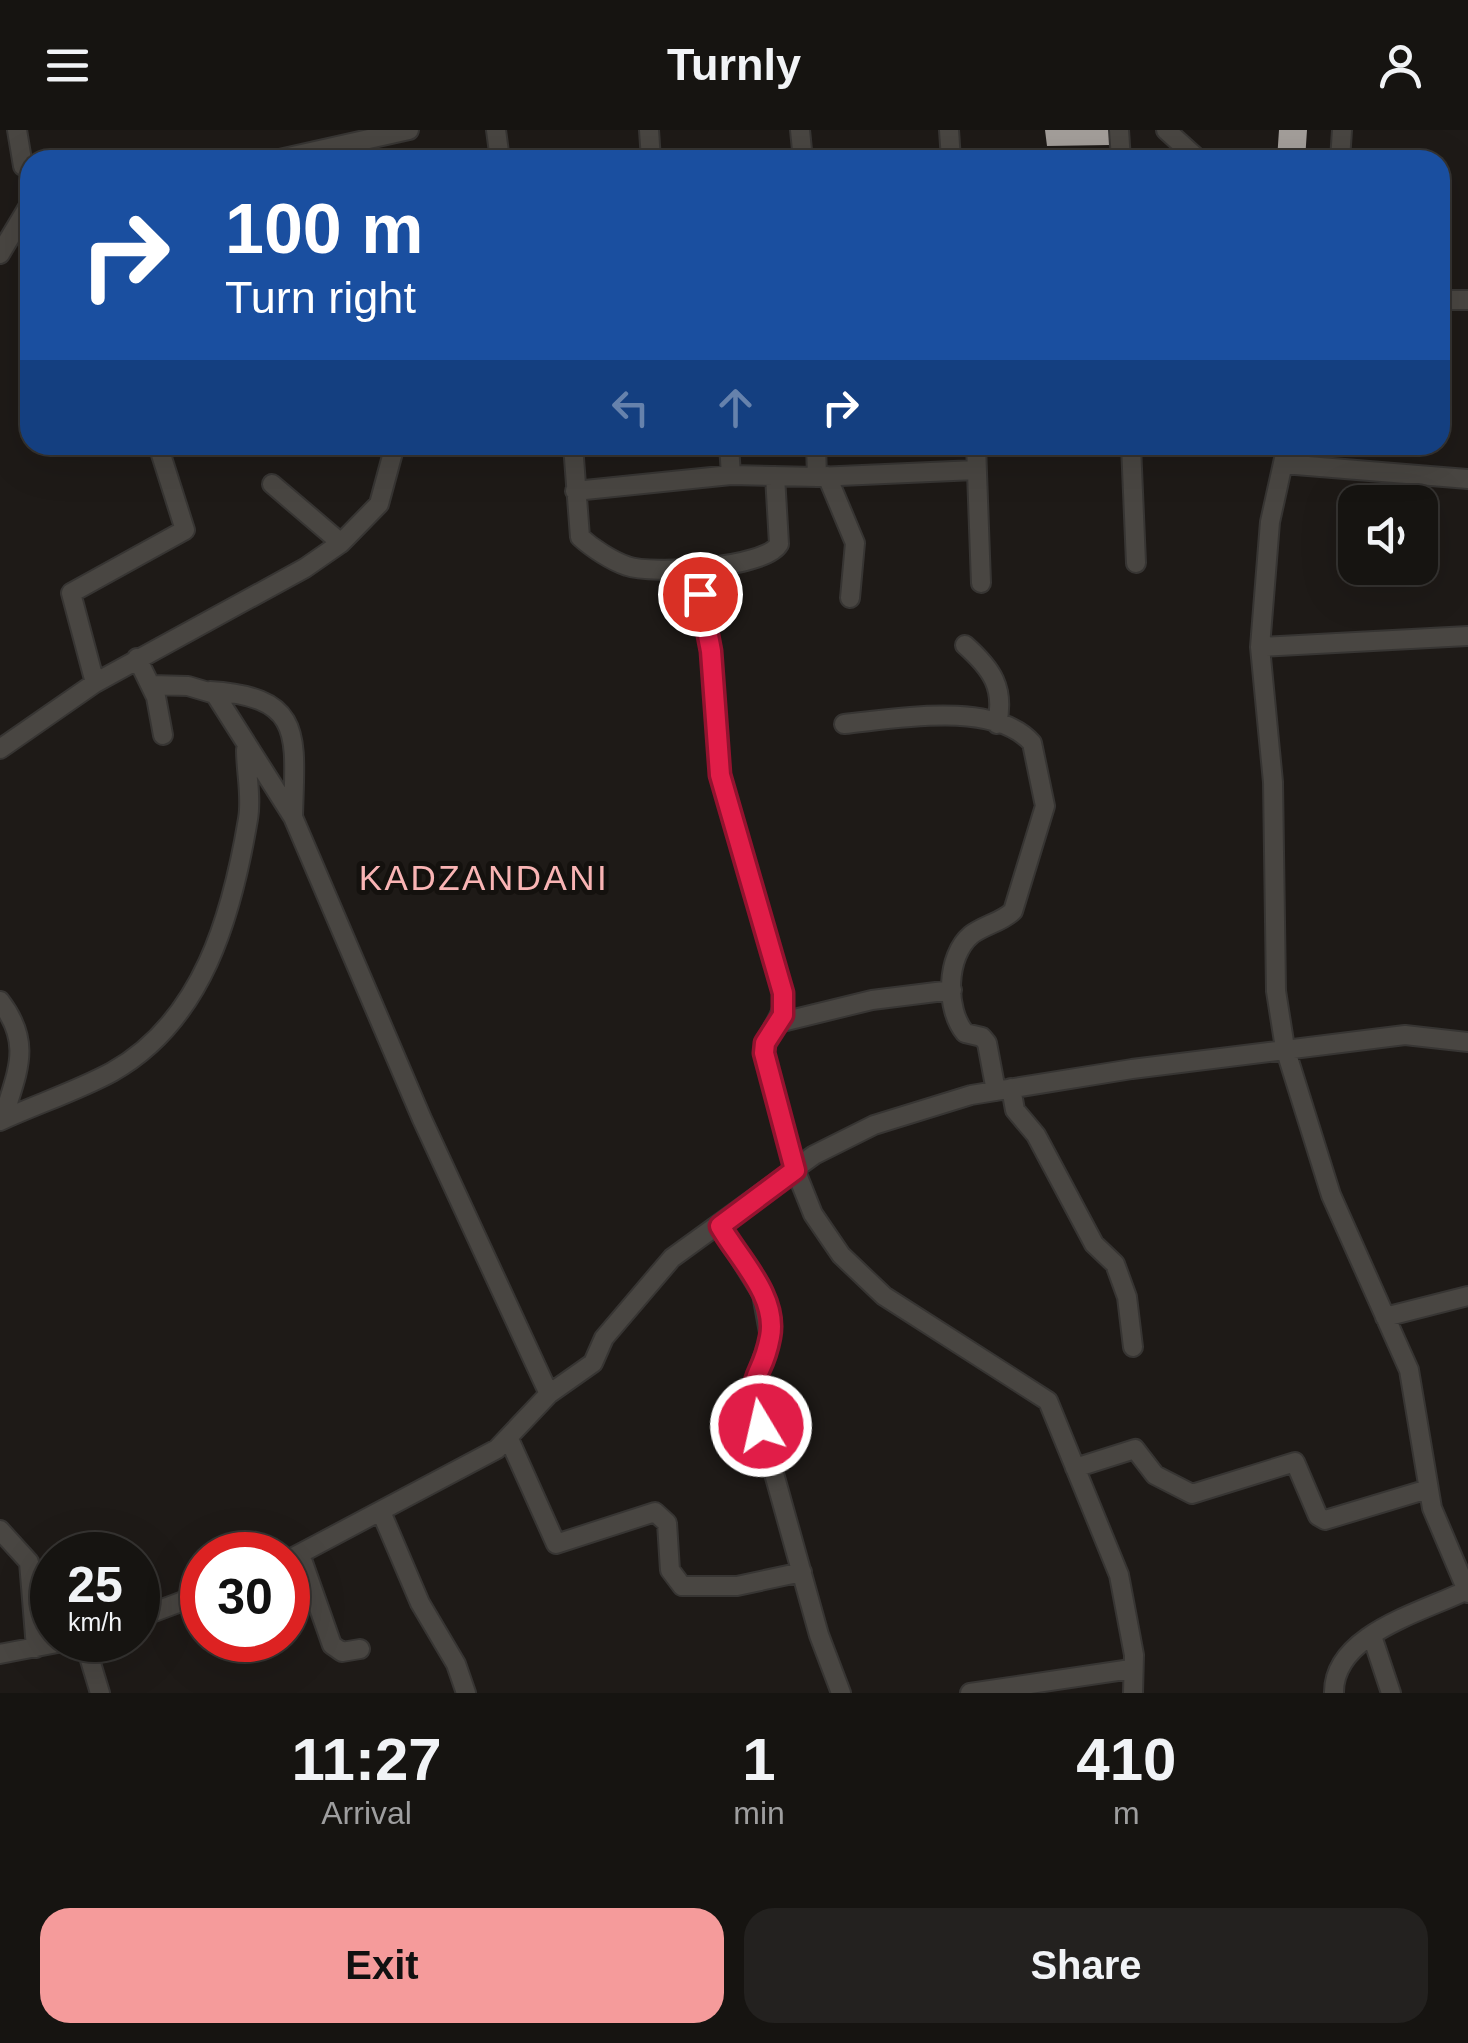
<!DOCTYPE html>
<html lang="en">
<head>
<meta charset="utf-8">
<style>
  body { margin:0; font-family:Helvetica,sans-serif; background:#23211f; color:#f1f3f6; height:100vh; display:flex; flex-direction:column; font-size:38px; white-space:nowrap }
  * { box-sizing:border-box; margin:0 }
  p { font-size:32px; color:#9e9e9f }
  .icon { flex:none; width:55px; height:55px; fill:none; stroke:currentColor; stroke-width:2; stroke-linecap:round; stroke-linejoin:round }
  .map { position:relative; height:1563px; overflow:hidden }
  .drawer { display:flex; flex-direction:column; background:#161411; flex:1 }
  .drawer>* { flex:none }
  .guide { position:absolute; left:20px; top:20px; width:1430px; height:305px; border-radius:30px; box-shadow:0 10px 40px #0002,0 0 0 2px #353331; background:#1a4fa0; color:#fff; overflow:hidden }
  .controls { position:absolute; left:1338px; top:355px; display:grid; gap:20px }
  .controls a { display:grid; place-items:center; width:100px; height:100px; border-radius:20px; background:#161411; box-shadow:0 10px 40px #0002,0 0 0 2px #353331; font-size:50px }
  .speed { position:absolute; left:30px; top:1402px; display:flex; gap:20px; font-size:50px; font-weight:700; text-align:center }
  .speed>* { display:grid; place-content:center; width:130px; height:130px; border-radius:50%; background:#161411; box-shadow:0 10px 40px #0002,0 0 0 2px #353331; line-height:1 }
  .speed small { font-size:25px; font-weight:400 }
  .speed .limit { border:15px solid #d22; background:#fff; color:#111 }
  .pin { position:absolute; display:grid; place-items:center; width:85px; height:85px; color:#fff; margin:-42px; border:5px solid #fff; border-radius:50%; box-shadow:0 2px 10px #0007 }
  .me { position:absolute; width:110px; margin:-55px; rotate:351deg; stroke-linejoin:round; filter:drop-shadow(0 0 8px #0008) }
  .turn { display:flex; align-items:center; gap:35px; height:210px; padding:0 40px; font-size:45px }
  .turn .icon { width:130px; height:130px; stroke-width:2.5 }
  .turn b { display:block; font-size:70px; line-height:85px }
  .lanes { display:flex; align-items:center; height:95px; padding:0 40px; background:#0003; justify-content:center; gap:50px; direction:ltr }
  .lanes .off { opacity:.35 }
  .eta { display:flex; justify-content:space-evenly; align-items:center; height:170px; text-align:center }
  .eta b { font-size:60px; font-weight:700; line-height:70px }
  .button { display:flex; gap:20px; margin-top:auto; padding:20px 40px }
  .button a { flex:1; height:115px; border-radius:30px; background:#f59b9b; color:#111; font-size:40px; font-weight:700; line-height:115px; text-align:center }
  .button a+a { background:#23211f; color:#f1f3f6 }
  header { display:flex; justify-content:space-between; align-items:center; height:130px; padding:0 40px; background:#161411; font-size:45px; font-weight:700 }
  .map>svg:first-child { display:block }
</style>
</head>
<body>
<header><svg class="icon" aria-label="menu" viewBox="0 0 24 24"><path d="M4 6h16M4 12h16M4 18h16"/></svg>Turnly<svg class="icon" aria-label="person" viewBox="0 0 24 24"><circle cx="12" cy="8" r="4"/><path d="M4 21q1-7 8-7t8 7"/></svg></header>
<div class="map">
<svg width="1468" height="1563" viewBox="0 0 1468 1563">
  <rect width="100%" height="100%" fill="#1e1a17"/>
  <path fill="#a39e9a" d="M1045,0H1110V15L1047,16Z
    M1279,0H1307L1305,30H1277Z"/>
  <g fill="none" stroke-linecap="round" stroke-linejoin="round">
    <defs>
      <path id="street" d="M17,0L23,36
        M496,0L500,30
        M649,0L651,30
        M800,0L803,30
        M949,0L951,30
        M1119,0L1121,30
        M1166,0L1199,30
        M275,30L409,0
        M1340,30L1342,0
        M0,124L30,74
        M1440,170H1468
        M573,315L580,407C592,418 612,431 627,436C652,445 766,438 779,414L775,346
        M729,315L731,345
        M816,315L817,347
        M976,315L981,453
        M1131,315L1136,433
        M1287,315L1270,392L1260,517L1273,652L1276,861L1285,918L1331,1065L1409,1240L1432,1378L1468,1463
        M1283,334L1468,349
        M827,346L855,413L850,468
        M272,354L341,413
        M575,361L731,345L817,347L976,340
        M697,437L711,521L720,645L783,863C786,889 765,900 764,923L795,1039L813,1084L841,1125L884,1166L1048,1271L1119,1445L1134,1525L1133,1563
        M965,515C992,539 1005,558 997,594
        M1260,517L1468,506
        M137,528L156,567L163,605
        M95,553L71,463L185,400L158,315
        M151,555L188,556L215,564L293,687L422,989L549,1264
        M210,561C305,567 295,606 293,686
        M844,594C895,589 994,570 1032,613L1045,676L1013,781C1002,792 984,795 971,805C946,826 945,879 965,903L982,907L987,913L996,961
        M0,619L95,553L305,438L341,413L379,374L395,315
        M0,871C33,914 17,941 3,989
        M778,893L872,870L952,860
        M1011,958L1015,980L1036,1005L1094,1114L1115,1134L1127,1167L1133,1217
        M0,991C37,974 77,961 112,942C203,891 232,785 248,689C252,667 246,642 246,620
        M720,1096L762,1164L770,1208L751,1261L819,1505L841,1563
        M1385,1187L1468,1166
        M509,1309L556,1414L655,1382L667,1393L670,1440L682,1456H737L802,1442
        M1075,1338L1135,1319L1155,1345L1192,1364L1295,1332L1318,1386L1325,1390L1428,1359
        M382,1384L420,1473L456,1534L466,1563
        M0,1400L29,1432L36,1518
        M300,1424L332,1515L342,1522L360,1519
        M288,1430L497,1319L549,1264L593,1233L604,1208L672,1128L814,1025L874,995L971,965L1132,939L1405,905L1468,912
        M138,1488L202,1464
        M1372,1506L1391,1563
        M84,1510L100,1563
        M0,1524L73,1510
        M970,1563L1131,1539
        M1334,1563C1333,1504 1423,1482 1467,1460"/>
    </defs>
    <use href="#street" stroke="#373533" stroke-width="22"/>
    <use href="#street" stroke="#494642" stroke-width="18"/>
  </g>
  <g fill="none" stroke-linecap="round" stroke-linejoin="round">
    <defs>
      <path id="route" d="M700,464L711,521L720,645L783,863V885L765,913L764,923L795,1040L720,1096C738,1128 778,1166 770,1207C761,1255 745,1237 761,1296"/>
    </defs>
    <use href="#route" stroke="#92132f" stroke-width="25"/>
    <use href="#route" stroke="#e11d48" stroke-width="18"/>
  </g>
  <g text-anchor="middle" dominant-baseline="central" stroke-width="10" stroke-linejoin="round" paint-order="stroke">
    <g font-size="35" letter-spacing="2.5" fill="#f9b4b4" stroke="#14110e">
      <text x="484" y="747">KADZANDANI</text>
    </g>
  </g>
</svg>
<div class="controls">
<a><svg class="icon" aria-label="sound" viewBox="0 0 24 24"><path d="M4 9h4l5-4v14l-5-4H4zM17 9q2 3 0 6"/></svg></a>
</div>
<div class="speed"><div>25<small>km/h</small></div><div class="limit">30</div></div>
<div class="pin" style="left:700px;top:464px;background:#d93025"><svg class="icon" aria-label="arrive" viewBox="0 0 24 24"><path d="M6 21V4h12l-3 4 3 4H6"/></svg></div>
<svg class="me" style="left:761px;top:1296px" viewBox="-20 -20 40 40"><circle r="17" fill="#e11d48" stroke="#fff" stroke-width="3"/><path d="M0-11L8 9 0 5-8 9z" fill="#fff"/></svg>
<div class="guide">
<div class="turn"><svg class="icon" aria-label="right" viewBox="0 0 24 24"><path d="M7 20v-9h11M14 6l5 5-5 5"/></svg><div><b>100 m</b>Turn right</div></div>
<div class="lanes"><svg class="icon off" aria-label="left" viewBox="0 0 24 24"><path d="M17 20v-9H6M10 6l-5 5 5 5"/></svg><svg class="icon off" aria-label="ahead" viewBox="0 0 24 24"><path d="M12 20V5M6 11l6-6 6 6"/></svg><svg class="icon" aria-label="right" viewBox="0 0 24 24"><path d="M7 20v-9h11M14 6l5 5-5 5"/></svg></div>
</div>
</div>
<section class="drawer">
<div class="eta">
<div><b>11:27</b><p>Arrival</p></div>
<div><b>1</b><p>min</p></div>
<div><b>410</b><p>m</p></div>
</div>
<div class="button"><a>Exit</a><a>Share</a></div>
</section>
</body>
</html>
